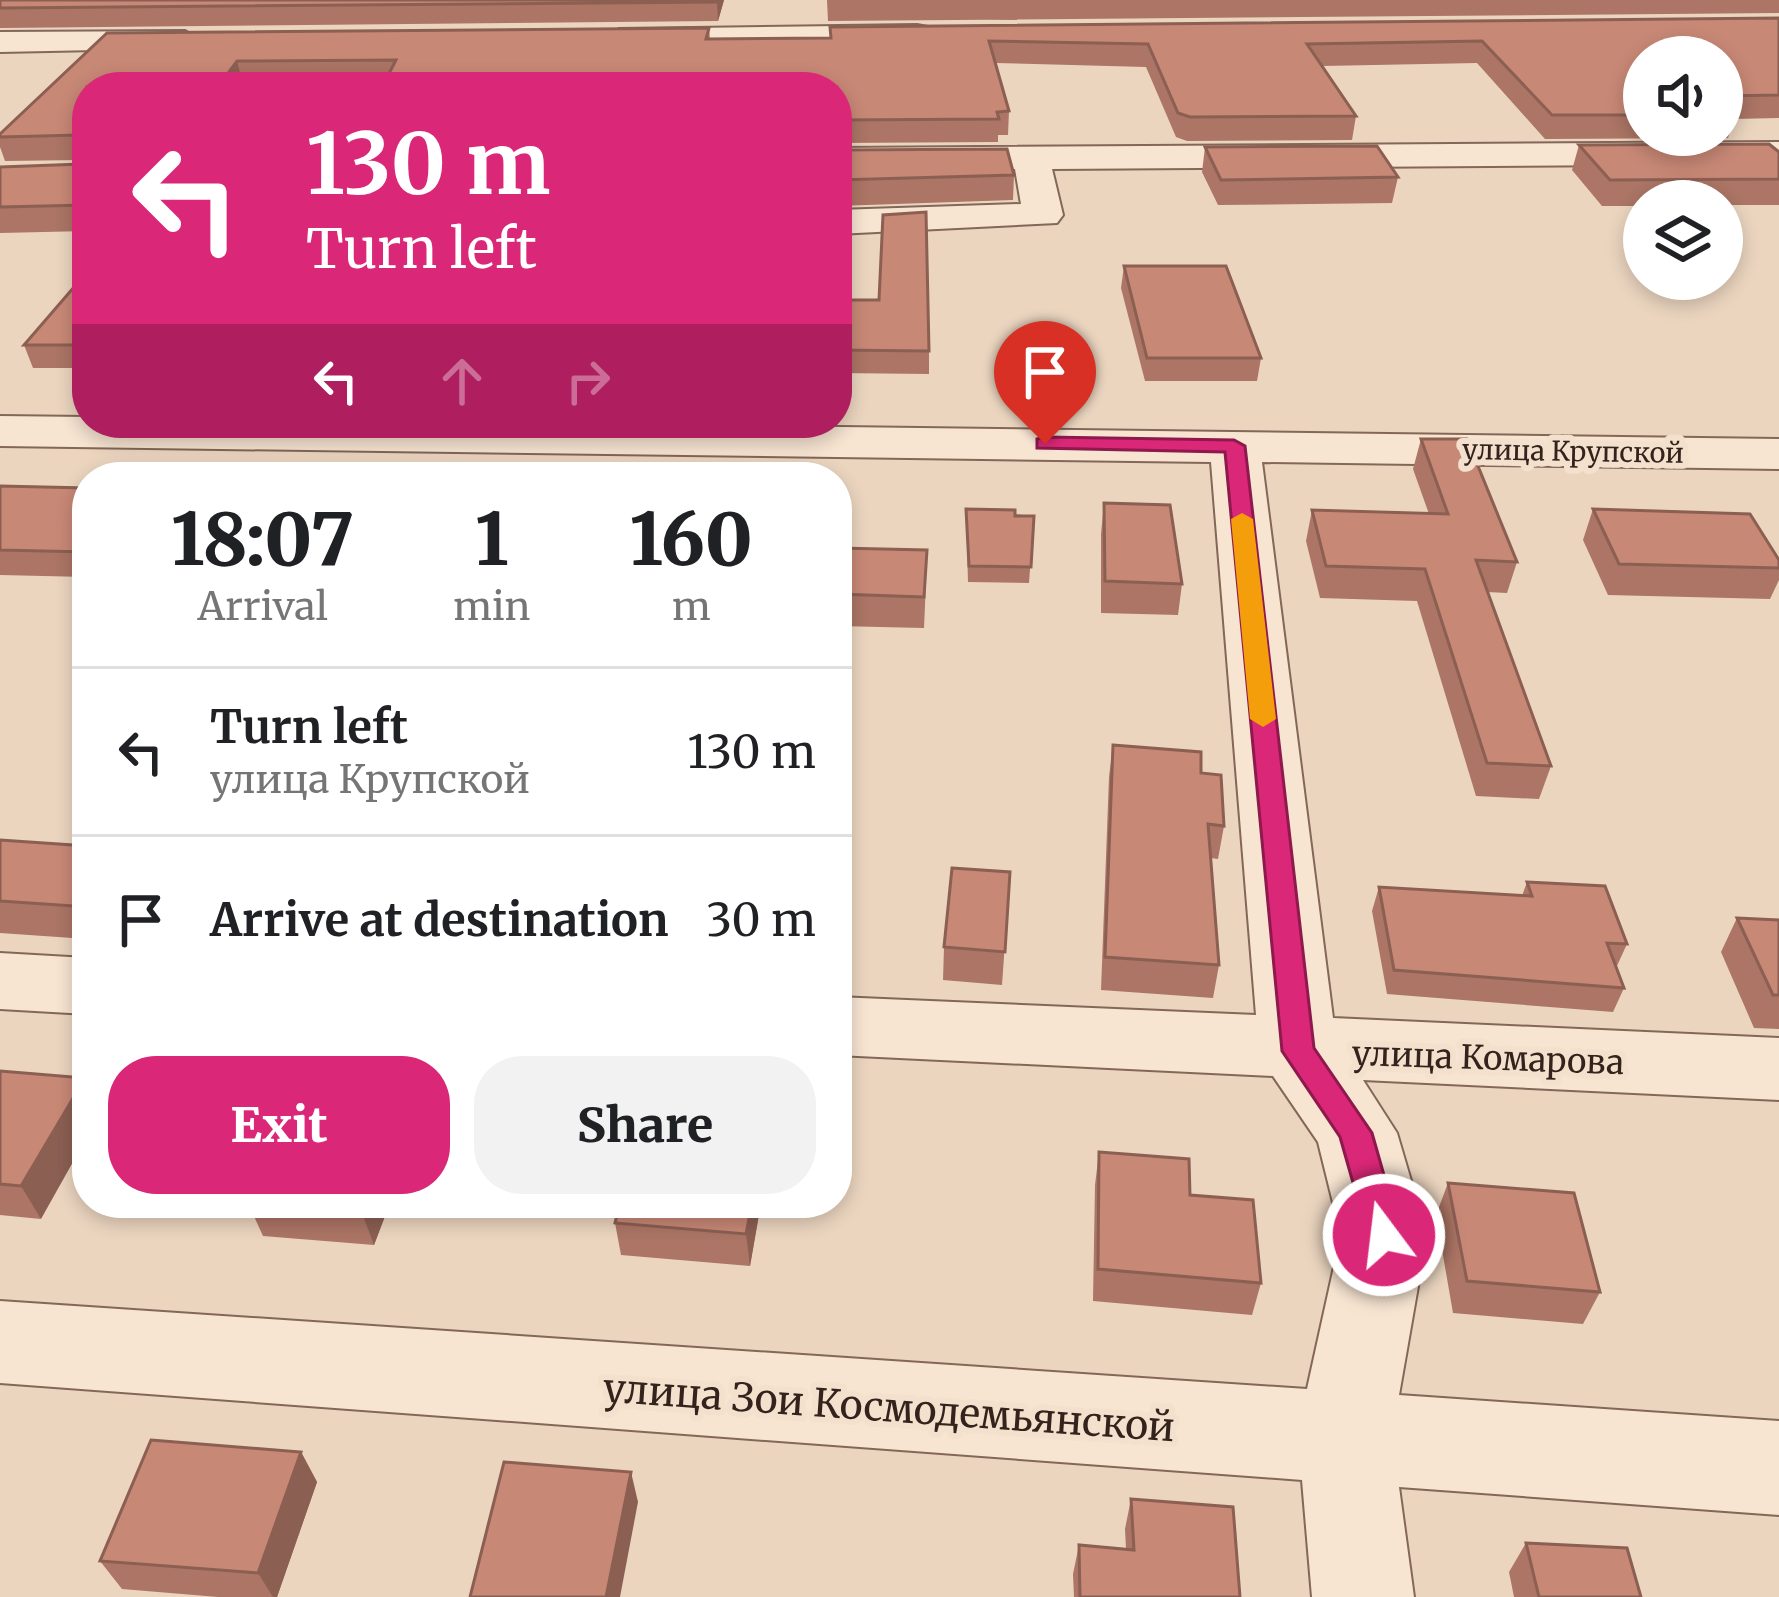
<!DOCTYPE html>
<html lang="en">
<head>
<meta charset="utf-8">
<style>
  body { margin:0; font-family:Merriweather,serif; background:#f2f2f2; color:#202124; height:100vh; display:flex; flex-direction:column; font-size:45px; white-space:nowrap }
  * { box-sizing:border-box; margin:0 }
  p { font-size:39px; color:#757577 }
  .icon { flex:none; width:66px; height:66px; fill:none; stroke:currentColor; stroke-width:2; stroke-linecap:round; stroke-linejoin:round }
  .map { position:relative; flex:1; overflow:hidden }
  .sheet { position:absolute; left:72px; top:462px; width:780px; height:756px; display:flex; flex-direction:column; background:#fff; border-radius:48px; box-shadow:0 6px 18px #0003 }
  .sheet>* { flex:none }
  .banner { position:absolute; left:72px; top:72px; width:780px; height:366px; border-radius:48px; box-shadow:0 6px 18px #0003; background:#db2777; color:#fff; overflow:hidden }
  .fabs { position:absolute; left:1623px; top:36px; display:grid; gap:24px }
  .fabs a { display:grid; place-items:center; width:120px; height:120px; border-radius:50%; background:#fff; box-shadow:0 6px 18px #0003; font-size:60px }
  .pin { position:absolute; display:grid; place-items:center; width:102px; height:102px; color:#fff; margin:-123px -51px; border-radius:50% 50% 50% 0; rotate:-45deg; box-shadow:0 0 12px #0007 }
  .pin .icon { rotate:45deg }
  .me { position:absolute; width:132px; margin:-66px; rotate:345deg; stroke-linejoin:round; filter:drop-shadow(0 0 9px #0008) }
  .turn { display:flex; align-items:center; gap:42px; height:252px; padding:0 36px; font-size:54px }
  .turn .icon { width:156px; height:156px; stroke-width:2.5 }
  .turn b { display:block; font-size:84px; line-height:102px }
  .lanes { display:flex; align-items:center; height:114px; padding:0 36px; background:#0003; justify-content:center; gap:60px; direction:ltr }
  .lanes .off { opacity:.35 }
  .eta { display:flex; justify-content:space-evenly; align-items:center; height:204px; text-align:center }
  .eta b { font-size:72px; font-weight:800; line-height:84px }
  .cta { display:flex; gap:24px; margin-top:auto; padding:24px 36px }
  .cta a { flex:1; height:138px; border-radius:48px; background:#db2777; color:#fff; font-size:48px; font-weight:800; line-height:138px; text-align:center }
  .cta a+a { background:#f2f2f2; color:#202124 }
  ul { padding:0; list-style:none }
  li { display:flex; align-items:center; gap:36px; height:168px; padding:0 36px; border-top:3px solid #e0e0e0 }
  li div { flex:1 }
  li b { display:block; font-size:45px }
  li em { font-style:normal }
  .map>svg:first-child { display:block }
</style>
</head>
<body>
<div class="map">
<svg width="1779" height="1597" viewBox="0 0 1779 1597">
  <rect width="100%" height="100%" fill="#ebd5bf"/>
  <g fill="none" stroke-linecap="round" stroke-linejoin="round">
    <defs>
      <path id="minor" d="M917,25L928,27L933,34L928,41L619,49L603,39L619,29Z
        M185,31L201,41L196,48L0,52V32Z
        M1779,142V164L1052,169L1063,215L1057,223L837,234V210L1021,204L1015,169L837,170V148Z
        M0,416L87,417V423H536L1779,439V469L1262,462L1333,1018L1779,1038V1100L1363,1080L1397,1133L1427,1235L1399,1395L1779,1421V1515L1399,1487L1414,1597H1312L1302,1480L0,1383V1301L1307,1389L1341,1235L1318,1142L1273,1076L837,1055V997L1256,1015L1211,462L0,446Z
        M0,953L87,958V1014L0,1009Z"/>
    </defs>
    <use href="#minor" stroke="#836758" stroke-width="4"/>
    <use href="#minor" fill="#f7e4d1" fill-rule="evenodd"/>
  </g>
  <path fill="#ac7565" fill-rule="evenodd" d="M0,0H724L718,21L0,28Z
    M827,0H1779V13L828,21Z
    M1779,18V118L1734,119L1728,138L1545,139L1477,63L1322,66L1356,116L1352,140L1187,141L1176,137L1146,67L995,63L1009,111L1008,135H998V142L837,143V87L384,83L87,87V231L0,233V167L82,164V160L5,161L0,147V134L107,33L709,28L710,39L830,38ZM1644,57H1722V135H1644Z
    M1579,145L1779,152V205H1722V201H1644V206H1602L1572,170Z
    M1205,147L1398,177L1392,203L1218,205L1202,172Z
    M837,150L1014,175L1013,200L837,206Z
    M1124,266L1261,358L1257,381H1145L1121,288Z
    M87,272V368H33L24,345Z
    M837,300L929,351V374L837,373Z
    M1421,439L1517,562L1507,593L1487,592L1551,766L1539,799L1476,796L1417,601L1320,598L1306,541L1312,510L1429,514L1413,469Z
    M0,486L87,488V577L0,575Z
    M1104,503L1182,584L1178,615L1101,613V534Z
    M966,509L1034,516L1029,583L968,582Z
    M1593,509L1779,560V580L1770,599L1608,595L1583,540Z
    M837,548L926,582L924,628L837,626Z
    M1113,745L1201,773L1224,826L1218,859L1211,858L1219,965L1213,998L1101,990L1109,777Z
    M0,840L87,846V939L0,933Z
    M1010,872L1002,985L943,980L944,947Z
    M1527,882L1627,944L1616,968L1624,988L1613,1012L1387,994L1372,911L1379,887L1522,896Z
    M1737,918L1779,920V1029L1754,1028L1721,952Z
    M0,1071L41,1219L0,1215Z
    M1099,1152L1190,1195L1261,1283L1252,1315L1093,1301L1095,1185Z
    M1448,1183L1600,1292L1583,1324L1453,1313L1436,1215Z
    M248,1203H390L374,1245L263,1236Z
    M761,1203L750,1266L621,1255L615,1223Z
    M301,1452L317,1482L277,1597H218L122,1589L100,1561Z
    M1131,1499L1240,1597H1074L1073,1574L1079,1545L1126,1549L1125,1529Z
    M1526,1543L1641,1597H1514L1509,1572Z"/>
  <path fill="#8c5f53" d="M717,0H724L718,21L717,2Z
    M237,61L243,84L241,87H218Z
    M87,884V934L74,906Z
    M85,1078L87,1082V1137L41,1219L21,1186Z
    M366,1203H390L374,1245L362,1213Z
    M752,1203H761L750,1266L746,1234Z
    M301,1452L317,1482L277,1597H273L258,1573Z
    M631,1472L638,1502L620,1597H606Z"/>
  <path fill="#c88876" stroke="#8c5f53" stroke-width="3" d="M0,0H717V2L0,8Z
    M1779,18V95L1722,96V57H1644V115H1552L1482,41L1307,44L1356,116L1190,117L1178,113L1148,44L989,41L1009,111L997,112L999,119L837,120V87H382L396,60L237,61L218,87H87V205L0,207V167L82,164L79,135L0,137V134L107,33L709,28L706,39L831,38L830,27Z
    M1722,102L1736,114H1722Z
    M1769,144L1779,152V179L1610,180L1579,145Z
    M1377,146L1398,177L1221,180L1205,147Z
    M1007,149L1014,175L837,180V150Z
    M926,212L929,351L837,350V300H879L883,215Z
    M1124,266H1226L1261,358H1147Z
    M87,272V345H24Z
    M1421,439H1467L1517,562L1476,560L1551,766L1487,763L1425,569L1326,566L1312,510L1448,514Z
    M0,486L87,488V552L0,550Z
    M1104,503L1170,505L1182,584L1105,581Z
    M966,509L1015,510V516H1034L1031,567L969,566Z
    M1593,509L1750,514L1779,560V568L1619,564Z
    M837,548L927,550L924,597L837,594Z
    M1113,745L1201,752V773L1221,775L1224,826L1208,824L1219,965L1105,957Z
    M0,840L87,846V884L74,906L0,901Z
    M952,868L1010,872L1005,952L944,947Z
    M1527,882L1605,886L1627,944L1607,943L1624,988L1394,970L1379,887L1532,896Z
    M1737,918L1779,920V995H1773Z
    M0,1071L85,1078L21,1186L0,1184Z
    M1099,1152L1189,1159L1190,1195L1253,1200L1261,1283L1098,1269Z
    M1448,1183L1574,1193L1600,1292L1467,1281Z
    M248,1203H366L362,1213Z
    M620,1203H752L746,1234L615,1223Z
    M151,1440L301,1452L258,1573L100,1561Z
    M504,1462L631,1472L606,1597H470Z
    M1131,1499L1233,1507L1240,1597H1080L1079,1545L1134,1550Z
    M1526,1543L1627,1548L1641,1597H1539Z"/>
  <path fill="#db2777" stroke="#8e194d" stroke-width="3" d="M1045,437L1234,440L1245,446L1314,1048L1372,1133L1401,1235L1396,1246L1384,1250L1371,1246L1340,1137L1282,1051L1225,452L1037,448V439Z"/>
  <path fill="#f59e0b" d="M1242,513L1253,519L1276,719L1263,727L1250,719L1231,519Z"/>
  <g text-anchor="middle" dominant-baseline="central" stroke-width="12" stroke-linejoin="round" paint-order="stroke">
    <g font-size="27" fill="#33231c" stroke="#f3e1ce">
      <text transform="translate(1573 451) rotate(1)">улица Крупской</text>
    </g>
    <g font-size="33" fill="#33231c" stroke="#f3e1ce">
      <text transform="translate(1488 1058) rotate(2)">улица Комарова</text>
    </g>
    <g font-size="39" fill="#33231c" stroke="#f3e1ce">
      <text transform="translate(889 1408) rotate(4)">улица Зои Космодемьянской</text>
    </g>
  </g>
</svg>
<div class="fabs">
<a><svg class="icon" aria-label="sound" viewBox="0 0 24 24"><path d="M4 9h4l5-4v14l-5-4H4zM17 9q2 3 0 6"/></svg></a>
<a><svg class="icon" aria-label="layers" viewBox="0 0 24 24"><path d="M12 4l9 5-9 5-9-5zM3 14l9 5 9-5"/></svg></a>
</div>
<div class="pin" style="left:1045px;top:444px;background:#d93025"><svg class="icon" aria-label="arrive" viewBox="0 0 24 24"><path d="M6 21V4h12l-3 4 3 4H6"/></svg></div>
<svg class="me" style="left:1384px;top:1235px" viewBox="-20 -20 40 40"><circle r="17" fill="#db2777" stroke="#fff" stroke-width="3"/><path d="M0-11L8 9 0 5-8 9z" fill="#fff"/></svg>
<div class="banner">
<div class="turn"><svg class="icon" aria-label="left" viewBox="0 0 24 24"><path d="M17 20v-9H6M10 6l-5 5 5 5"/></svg><div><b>130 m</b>Turn left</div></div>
<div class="lanes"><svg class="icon" aria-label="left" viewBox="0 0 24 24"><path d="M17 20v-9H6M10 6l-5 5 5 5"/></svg><svg class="icon off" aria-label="ahead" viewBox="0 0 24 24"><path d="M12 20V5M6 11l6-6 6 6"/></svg><svg class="icon off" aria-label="right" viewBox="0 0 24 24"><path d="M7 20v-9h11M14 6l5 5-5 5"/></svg></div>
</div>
<section class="sheet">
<div class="eta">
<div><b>18:07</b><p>Arrival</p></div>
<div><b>1</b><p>min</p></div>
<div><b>160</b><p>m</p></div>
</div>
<ul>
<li><svg class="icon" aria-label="left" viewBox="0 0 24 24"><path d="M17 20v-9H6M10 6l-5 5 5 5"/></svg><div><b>Turn left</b><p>улица Крупской</p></div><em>130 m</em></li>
<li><svg class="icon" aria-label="arrive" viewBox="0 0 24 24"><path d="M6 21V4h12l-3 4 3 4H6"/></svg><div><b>Arrive at destination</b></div><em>30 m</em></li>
</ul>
<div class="cta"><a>Exit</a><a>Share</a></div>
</section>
</div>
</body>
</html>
